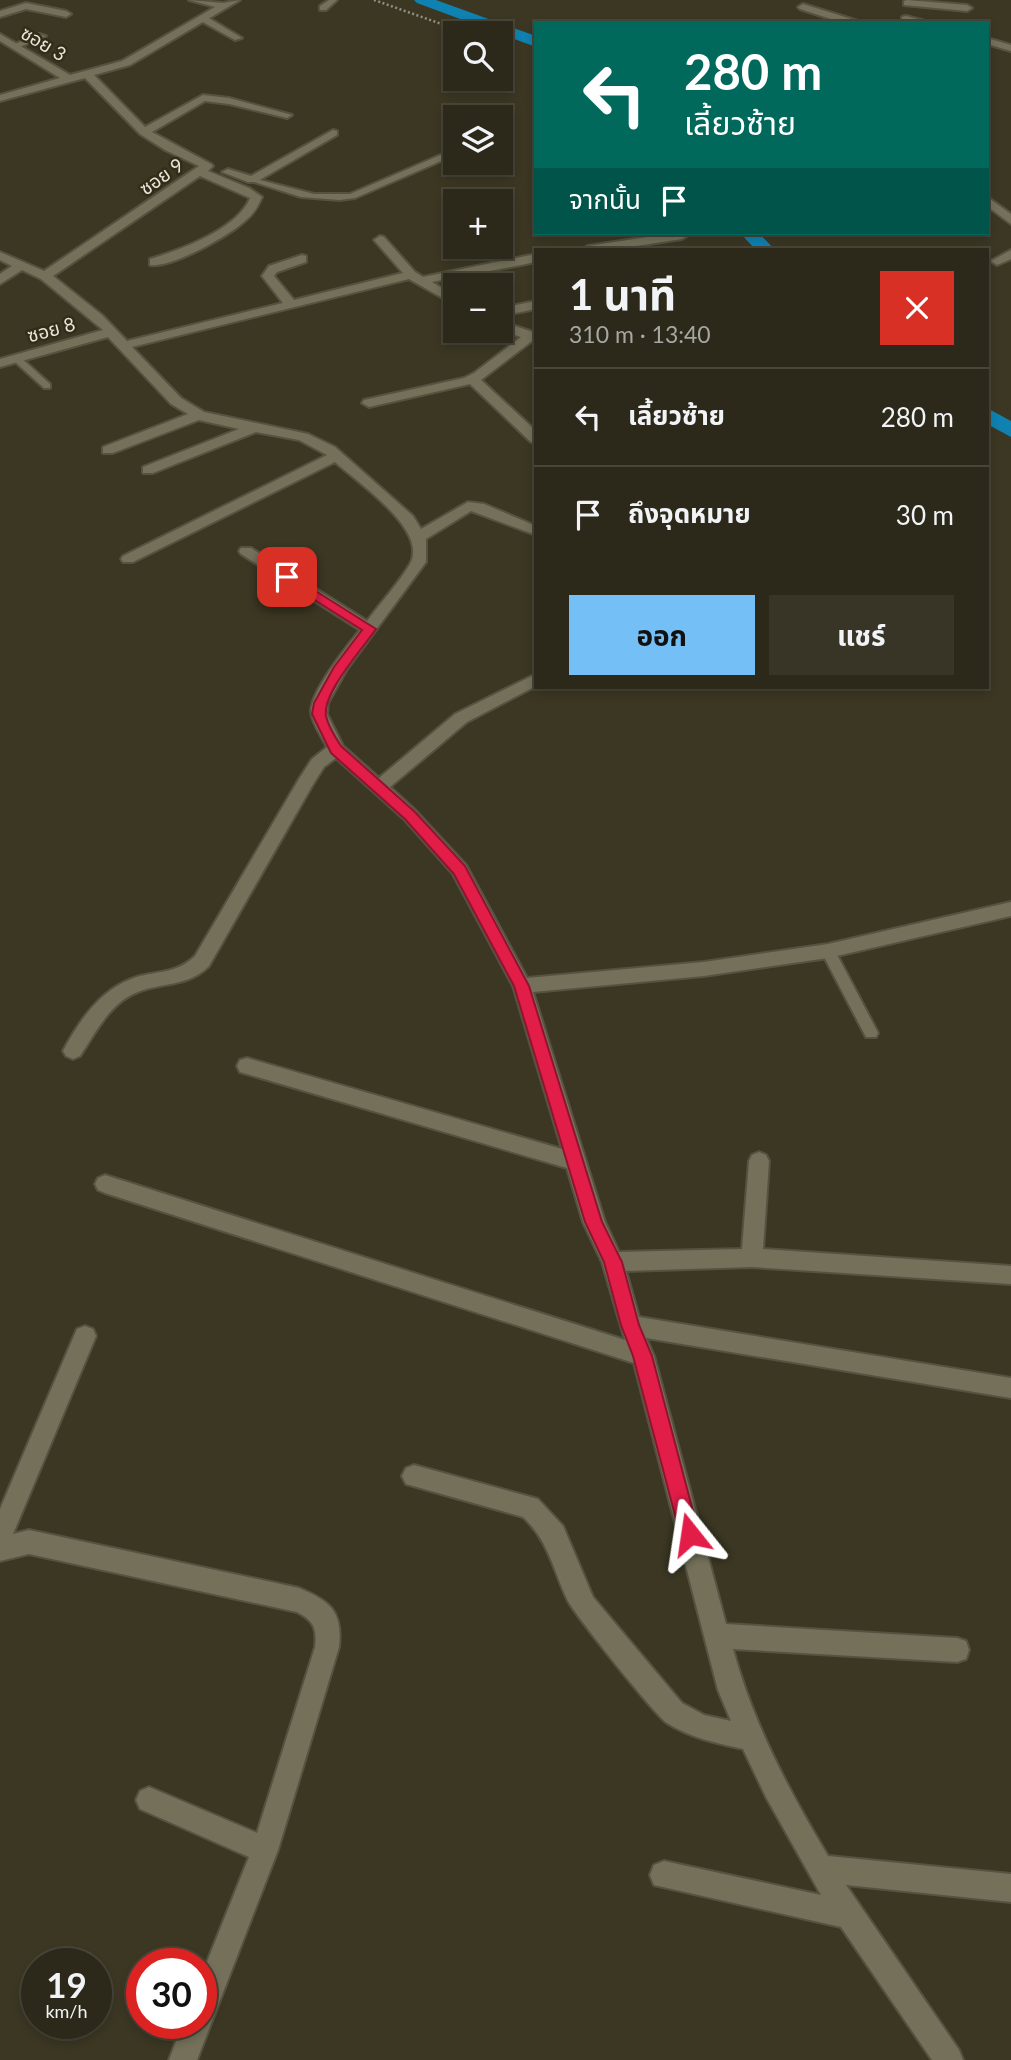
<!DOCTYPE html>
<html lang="th">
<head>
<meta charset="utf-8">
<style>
  body { margin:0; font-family:Lato,"Noto Sans Thai",sans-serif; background:#383527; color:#f1f3f6; height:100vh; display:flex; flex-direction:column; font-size:26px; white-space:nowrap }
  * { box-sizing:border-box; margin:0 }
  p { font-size:23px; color:#a6a6a2 }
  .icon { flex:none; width:38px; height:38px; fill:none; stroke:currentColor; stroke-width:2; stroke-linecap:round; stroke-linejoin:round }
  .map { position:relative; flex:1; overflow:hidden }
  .sheet { position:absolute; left:534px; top:248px; width:455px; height:441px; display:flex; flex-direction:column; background:#2c291a; border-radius:0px; box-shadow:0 4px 10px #0003,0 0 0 2px #484539 }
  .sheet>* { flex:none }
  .top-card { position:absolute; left:534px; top:21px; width:455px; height:214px; border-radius:0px; box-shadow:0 4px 10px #0003,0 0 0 2px #484539; background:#00695c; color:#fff; overflow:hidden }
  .controls { position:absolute; left:443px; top:21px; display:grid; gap:14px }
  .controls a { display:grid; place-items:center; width:70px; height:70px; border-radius:0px; background:#2c291a; box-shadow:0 4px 10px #0003,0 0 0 2px #484539; font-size:35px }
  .speed { position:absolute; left:21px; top:1948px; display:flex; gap:14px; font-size:35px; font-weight:700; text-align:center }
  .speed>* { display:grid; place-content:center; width:91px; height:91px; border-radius:50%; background:#2c291a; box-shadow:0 4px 10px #0003,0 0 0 2px #484539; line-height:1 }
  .speed small { font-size:18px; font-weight:400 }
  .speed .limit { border:10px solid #d22; background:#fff; color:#111 }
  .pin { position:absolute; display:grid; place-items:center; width:60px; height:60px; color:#fff; margin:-30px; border-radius:14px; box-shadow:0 4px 10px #0006 }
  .me { position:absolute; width:77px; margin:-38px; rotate:345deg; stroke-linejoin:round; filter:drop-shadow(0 0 5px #0008) }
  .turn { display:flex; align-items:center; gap:24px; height:147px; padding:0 35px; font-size:32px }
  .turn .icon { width:91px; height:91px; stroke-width:2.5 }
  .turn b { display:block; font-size:49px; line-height:60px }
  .then { display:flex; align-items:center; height:66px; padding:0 35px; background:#0003; gap:14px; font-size:26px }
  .round { display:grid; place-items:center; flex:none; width:74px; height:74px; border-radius:0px; background:#383527 }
  .head { display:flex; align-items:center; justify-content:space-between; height:119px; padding:0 35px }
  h1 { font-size:42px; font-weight:700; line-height:52px }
  .button { display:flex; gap:14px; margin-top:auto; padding:14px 35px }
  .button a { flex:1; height:80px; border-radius:0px; background:#74c0f6; color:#111; font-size:28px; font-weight:700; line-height:80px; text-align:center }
  .button a+a { background:#383527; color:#f1f3f6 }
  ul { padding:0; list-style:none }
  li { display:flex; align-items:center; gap:21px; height:98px; padding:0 35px; border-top:2px solid #484539 }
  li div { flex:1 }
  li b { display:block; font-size:26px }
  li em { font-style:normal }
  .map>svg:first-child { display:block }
</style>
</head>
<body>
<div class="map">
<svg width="1011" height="2060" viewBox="0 0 1011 2060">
  <rect width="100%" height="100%" fill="#3b3723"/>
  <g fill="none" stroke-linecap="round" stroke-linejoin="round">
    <path fill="#0f82b1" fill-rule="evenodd" d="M414,0H436L536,36V47L417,3Z
      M740,233H759L775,250H756Z
      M987,408L1011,421V437L987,424Z"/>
    <defs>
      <path id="service" d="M329,0H337L326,10H320V6Z
        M201,17H207L242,38L235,40L201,21Z
        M39,34L46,36L17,48L10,46Z
        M502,110L509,112L500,118L493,117Z
        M452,150H455V155L355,198L339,200L301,197L248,180L252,178L314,194H350Z
        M13,356H19L50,384V388H44L13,360Z
        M828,946L833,947L876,1029L878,1033L876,1037H866L821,951Z"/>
      <path id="minor" d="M189,0L223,3L240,0L130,65L94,75L145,127L203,95L229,98L292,115L287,118L229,104L205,101L152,132L211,164L213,166L208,171L249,188L262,197C258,206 254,214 246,220C229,236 172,268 150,265V259C180,250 238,229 250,198L200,176L53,276L102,315L127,341L283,303L262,276L269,266L302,255L306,256V262L277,272L274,276L294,300L403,273L374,240L380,236L384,237L415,272L423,277L536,254V262L432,282L455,296V305L409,279L132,347L181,398L204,412L308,434L335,447L413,516L421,529L468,502L484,504L536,526V535L471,511L426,539V562L347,669L328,703L327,714L343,746L379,778L455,714L536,674V686L467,722L390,787L416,811L466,865L527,978L704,962L828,944L1011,902V916L828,958L704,976L533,992L605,1222L619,1252L742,1249L749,1161L752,1155L759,1152L766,1155L769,1161L763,1249L1011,1266V1284L752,1267L626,1271L639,1317L1011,1378V1398L646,1338L654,1356L726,1624L957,1638L966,1641L969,1650L966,1659L957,1662L733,1649C753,1723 789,1791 828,1856L1011,1874V1902L846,1885L959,2050L963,2060H932L841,1927L654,1885L650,1875L654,1865L664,1861L821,1895L766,1797L743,1749C716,1743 691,1738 667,1723C655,1715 576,1616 568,1601C553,1570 549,1541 523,1517L406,1484L402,1476L406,1468L414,1465L538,1499L563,1526L593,1597L682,1703L704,1715L731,1721L718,1690L704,1636L634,1363L105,1193L98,1190L95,1184L98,1178L105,1175L625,1340L602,1262L583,1222L567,1168L247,1074L240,1072L237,1066L240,1060L247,1058L562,1149L513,986L453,874L404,819L336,758L324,767L312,786L209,966C188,987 163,982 138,992C110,1002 95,1034 80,1056L73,1059L66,1056L63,1051C80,1019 103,986 140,976C161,971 179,972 195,956L299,779L312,759L327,747C322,737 312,723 311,712C310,692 347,646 360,630L241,554L239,551L241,548H251L367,621C381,602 398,584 410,564C429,530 357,482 335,462L133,562H123L121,559L123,556L327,455L299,440L256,432L153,473H143V467L239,429L199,420L113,453H103V447L188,414L171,404L108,337L0,367V359L103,330L41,279L22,270L0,284V274L12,266L0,260V252L44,271L199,166L165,150L140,134L85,78L0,101V95L60,78L0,41V34L70,75L122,61L215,7Z
        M907,0L967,5L972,8L967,11L904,5V1Z
        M26,3L66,11L71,14L66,17L26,9L0,17V11Z
        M803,4L858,21L859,23H843L800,9L798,7Z
        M906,16L925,21L926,23L902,21V17Z
        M987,38L1011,45V51L987,44Z
        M333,130L337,131V135L256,182H248L222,172L228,169L251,176Z
        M987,197L1011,214V224L987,206Z
        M674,233L688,235L682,239L609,250H582L588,246Z
        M1011,250V259L997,265L991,261Z
        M536,301V309L500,316V308Z
        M500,321L536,333V342L532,341L481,380L536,431V443L531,442L470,384L369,407L362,403L364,400L464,378L474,373L521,337L500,330Z
        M85,1326L93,1329L96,1336L13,1534L29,1530L299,1588C330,1601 343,1611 339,1647L278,1850L197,2060H169L183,2023H201V1977L249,1857L140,1809L136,1800L140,1791L149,1787L257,1833L315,1647C317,1628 314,1621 297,1612L29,1554L0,1561V1509L77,1329Z"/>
    </defs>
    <use href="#service" stroke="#555241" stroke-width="4"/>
    <use href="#minor" stroke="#555241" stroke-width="4"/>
    <path stroke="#928f80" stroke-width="2.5" stroke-dasharray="2 2.5" stroke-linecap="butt" d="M374,0L467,33
      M500,48L512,55L510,60L500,64"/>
    <use href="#service" fill="#74705a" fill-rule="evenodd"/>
    <use href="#minor" fill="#74705a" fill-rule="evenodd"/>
  </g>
  <path fill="#e11d48" stroke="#92132f" stroke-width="2" d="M287,573L376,629C363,648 322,693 326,716C328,726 335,737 341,746L415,812L465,866L529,986L602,1222L622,1262L639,1325L652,1356L699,1534L696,1541L690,1544L683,1541L680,1534L633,1356L621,1325L604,1262L585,1222L514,986L454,874L405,819L331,753L312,714L314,703L334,667L362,630L283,580L281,577Z"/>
  <g text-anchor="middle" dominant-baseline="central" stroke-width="5" stroke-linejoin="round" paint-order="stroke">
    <g font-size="19" fill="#e7e5d9" stroke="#312d19">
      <text transform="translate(44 43) rotate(31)">ซอย 3</text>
      <text transform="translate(161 176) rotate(-35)">ซอย 9</text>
      <text transform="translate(51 329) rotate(-15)">ซอย 8</text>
    </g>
  </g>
</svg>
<div class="controls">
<a><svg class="icon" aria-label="search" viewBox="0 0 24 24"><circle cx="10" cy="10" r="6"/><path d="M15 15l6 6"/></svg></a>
<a><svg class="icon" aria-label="layers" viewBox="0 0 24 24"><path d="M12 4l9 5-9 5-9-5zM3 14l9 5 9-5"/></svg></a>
<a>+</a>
<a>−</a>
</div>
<div class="speed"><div>19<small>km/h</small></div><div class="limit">30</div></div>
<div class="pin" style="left:287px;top:577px;background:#d93025"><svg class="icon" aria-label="arrive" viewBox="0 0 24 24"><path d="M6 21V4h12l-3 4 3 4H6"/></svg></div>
<svg class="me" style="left:690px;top:1534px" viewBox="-20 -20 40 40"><path d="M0-17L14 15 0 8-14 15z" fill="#e11d48" stroke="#fff" stroke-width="4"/></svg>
<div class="top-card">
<div class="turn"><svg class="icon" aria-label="left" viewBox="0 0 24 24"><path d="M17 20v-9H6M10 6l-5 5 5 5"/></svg><div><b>280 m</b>เลี้ยวซ้าย</div></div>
<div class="then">จากนั้น<svg class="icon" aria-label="arrive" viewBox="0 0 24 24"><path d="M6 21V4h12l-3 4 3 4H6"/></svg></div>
</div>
<section class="sheet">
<div class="head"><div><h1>1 นาที</h1><p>310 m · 13:40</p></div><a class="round" style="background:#d93025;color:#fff"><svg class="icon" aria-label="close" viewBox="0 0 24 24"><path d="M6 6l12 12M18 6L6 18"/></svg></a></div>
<ul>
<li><svg class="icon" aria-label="left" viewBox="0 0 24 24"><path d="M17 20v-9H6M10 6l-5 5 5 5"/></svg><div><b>เลี้ยวซ้าย</b></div><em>280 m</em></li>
<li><svg class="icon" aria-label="arrive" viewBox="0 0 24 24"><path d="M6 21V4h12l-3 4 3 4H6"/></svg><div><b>ถึงจุดหมาย</b></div><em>30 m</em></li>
</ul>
<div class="button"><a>ออก</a><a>แชร์</a></div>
</section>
</div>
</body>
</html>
